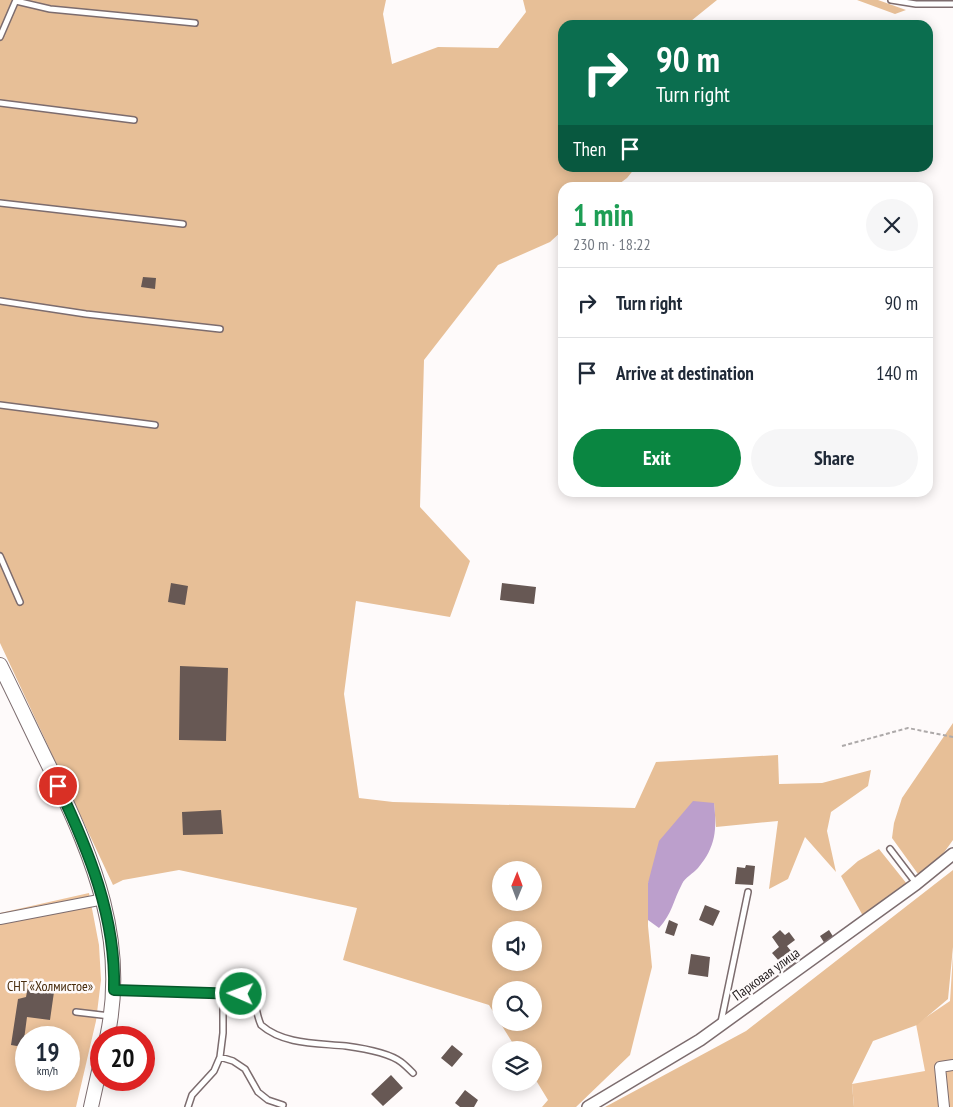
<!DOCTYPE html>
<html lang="en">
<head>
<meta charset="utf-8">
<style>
  body { margin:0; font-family:"PT Sans Narrow",sans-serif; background:#f6f6f7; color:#1f2937; height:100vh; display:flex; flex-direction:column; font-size:19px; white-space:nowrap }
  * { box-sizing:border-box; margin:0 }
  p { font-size:16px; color:#747a83 }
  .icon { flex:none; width:28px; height:28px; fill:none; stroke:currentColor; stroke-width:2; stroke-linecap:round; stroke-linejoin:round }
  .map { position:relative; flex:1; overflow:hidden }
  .sheet { position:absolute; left:558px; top:182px; width:375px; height:315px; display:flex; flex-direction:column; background:#fff; border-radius:15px; box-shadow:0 2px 12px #0003 }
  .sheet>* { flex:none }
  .hud { position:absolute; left:558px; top:20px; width:375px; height:152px; border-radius:15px; box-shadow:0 2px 12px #0003; background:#0b6e4f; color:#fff; overflow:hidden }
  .needle { width:32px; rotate:1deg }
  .tools { position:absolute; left:492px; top:861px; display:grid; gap:10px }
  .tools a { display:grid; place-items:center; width:50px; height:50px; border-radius:50%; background:#fff; box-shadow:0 2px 12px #0003; font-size:25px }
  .speed { position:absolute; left:15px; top:1026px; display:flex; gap:10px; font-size:25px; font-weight:700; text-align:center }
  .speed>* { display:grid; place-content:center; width:65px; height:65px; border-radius:50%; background:#fff; box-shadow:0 2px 12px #0003; line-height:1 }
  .speed small { font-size:12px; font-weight:400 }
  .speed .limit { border:8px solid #d22; background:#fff; color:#111 }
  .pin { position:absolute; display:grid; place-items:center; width:42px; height:42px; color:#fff; margin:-21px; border:2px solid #fff; border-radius:50%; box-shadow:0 1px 5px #0007 }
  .me { position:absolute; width:55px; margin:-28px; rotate:272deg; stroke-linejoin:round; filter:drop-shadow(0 0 4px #0008) }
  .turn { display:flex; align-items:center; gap:18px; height:105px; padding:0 15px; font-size:22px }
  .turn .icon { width:65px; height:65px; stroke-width:2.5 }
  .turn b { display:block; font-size:35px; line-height:42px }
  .then { display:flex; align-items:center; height:48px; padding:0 15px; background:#0003; gap:10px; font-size:19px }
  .round { display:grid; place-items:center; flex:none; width:52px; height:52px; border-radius:26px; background:#f6f6f7 }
  .head { display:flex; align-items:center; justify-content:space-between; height:85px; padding:0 15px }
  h1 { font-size:30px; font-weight:700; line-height:38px; color:#1e9e55 }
  .button { display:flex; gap:10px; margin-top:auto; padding:10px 15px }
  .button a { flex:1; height:58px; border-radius:30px; background:#0a8641; color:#fff; font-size:20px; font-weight:700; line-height:58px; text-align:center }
  .button a+a { background:#f6f6f7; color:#1f2937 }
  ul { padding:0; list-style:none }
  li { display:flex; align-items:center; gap:15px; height:70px; padding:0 15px; border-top:1px solid #e0e1e3 }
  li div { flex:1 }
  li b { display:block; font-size:19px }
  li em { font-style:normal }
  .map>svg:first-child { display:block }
</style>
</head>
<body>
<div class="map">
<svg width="953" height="1107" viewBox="0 0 953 1107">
  <rect width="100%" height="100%" fill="#fefafa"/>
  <path fill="#edc49d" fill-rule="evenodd" d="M89,893L99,945L101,980L96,1021L76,1107H0V913ZM26,1038H69V1080H26Z
    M953,954V1107H854L852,1084L925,1071L916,1024L950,1001Z"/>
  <path fill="#e7bf97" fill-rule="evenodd" d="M0,0H386L383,14L392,64L438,47L498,48L526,12L523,0H717L686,25H562V168H635L627,178L615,187L562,188V231L550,242L498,265L424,360L420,507L470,561L450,617L356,601L344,694L359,798L393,802L635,808L656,762L778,755L779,784L822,783L871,770L868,786L831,812L827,831L836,872L805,837L788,879L769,889L778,821L716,827L714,803L648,883V926L652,967L630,1055L576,1107H542L548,1100L534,1077V1050H517L489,1005L343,960L357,908L179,870L123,880L113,885L0,643ZM501,870H534V902H501ZM501,930H534V962H501ZM501,990H534V1022H501Z
    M857,0H878L906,10L895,14Z
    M953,723V840L940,858L918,874L892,838L894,823L902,798Z
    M879,849L907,884L863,916L841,876L858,861Z
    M953,870V947L948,999L917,1025L873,1041L852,1084L854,1107H605L746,1031Z"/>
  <path fill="#bc9fcc" d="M693,801L714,803C717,829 716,847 698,868C693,874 685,877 682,884C673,901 672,914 659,928L648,920V883L659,841Z"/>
  <path fill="#675854" d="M143,277L156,278L155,289L141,287Z
    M171,583L188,586L185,605L168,602Z
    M502,583L536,587L534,604L500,600Z
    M180,666L228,668L226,741L179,740Z
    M221,810L223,834L183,835L182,812Z
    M746,865L755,866L753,885L735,884L737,867L745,868Z
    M705,905L720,911L713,926L699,920Z
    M669,920L678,924L674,936L665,933Z
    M780,930L785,935L789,932L795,940L787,946L791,951L779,961L772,953L779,947L772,937Z
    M829,930L834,938L825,944L820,936Z
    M691,954L710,957L708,977L688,974Z
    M795,954L802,963L789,973L782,964Z
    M29,981L55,985L50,1020L27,1017L23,1047L11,1045L18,999L26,997Z
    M452,1045L463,1054L452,1067L441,1058Z
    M391,1075L403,1088L383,1106L371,1094Z
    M465,1090L478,1100L474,1107H460L455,1103Z"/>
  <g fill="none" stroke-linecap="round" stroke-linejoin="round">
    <defs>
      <path id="service" d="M891,0L916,4H953
        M16,1L50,9L195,23
        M0,37L16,0
        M0,103L134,120
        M0,203L183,224
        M0,301L86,314L220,329
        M0,405L155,425
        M0,556L20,602
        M890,849L916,883
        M114,991L241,994C260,1001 254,1010 261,1025C284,1045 318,1043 346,1046C361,1048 389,1053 401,1062C405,1065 409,1069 413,1073
        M76,1012L110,1016
        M721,1022L748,892
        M220,1057L233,1061L245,1069L258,1092L268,1100L283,1105
        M188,1107L192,1095L214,1071L220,1057L223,1033V993"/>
      <path id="minor" d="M0,919L104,899
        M944,1107L940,1067L953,1065"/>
      <path id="tertiary" d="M588,1107L700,1040L916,884L953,854"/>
      <path id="secondary" d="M0,665C18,701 35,738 53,774C94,860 128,941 107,1038
        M91,1107L101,1062"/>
    </defs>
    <use href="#service" stroke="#7c6c6e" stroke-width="8"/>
    <use href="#minor" stroke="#7c6c6e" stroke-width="12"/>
    <use href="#tertiary" stroke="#7c6c6e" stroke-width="14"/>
    <use href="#secondary" stroke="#7c6c6e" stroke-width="16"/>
    <path stroke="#ada9a9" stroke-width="2" stroke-dasharray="4 2.5" stroke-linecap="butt" d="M842,746L908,728L953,737
      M94,1053L97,1043"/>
    <use href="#service" stroke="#fff" stroke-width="5"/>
    <use href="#minor" stroke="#fff" stroke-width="10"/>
    <use href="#tertiary" stroke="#fff" stroke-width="11"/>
    <use href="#secondary" stroke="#fff" stroke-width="14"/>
  </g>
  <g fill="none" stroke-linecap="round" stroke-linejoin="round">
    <defs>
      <path id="route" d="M58,786C89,851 116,917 114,990L241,994"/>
    </defs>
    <use href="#route" stroke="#06572a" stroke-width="12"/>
    <use href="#route" stroke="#0a8641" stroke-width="9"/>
  </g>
  <g text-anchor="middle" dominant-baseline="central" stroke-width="5" stroke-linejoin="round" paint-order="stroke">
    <g font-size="14" fill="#1f191a" stroke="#fefafa">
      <text transform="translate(766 974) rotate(-36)">Парковая улица</text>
    </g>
    <g font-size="14" fill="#492d0e" stroke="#fefafa">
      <text x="50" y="986">СНТ «Холмистое»</text>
    </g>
  </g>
</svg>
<div class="tools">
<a><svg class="needle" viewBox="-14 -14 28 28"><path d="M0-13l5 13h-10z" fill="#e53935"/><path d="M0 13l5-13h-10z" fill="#747a83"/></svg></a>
<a><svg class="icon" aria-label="sound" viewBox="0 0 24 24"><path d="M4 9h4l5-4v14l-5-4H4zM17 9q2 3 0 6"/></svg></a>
<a><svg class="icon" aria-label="search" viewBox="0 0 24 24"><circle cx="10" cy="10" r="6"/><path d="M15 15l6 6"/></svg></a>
<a><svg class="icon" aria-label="layers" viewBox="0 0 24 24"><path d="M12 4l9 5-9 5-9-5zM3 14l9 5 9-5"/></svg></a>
</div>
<div class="speed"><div>19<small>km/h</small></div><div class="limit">20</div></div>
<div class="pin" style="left:58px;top:786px;background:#d93025"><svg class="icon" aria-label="arrive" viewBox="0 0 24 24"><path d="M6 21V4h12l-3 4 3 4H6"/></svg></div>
<svg class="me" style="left:241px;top:994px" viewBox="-20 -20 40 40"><circle r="17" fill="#0a8641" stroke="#fff" stroke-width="3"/><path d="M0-11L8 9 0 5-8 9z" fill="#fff"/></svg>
<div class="hud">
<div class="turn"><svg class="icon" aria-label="right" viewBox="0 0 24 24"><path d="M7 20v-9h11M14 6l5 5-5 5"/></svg><div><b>90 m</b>Turn right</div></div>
<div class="then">Then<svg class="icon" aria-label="arrive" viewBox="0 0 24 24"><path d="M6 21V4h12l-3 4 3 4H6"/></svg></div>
</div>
<section class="sheet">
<div class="head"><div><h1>1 min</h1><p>230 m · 18:22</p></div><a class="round"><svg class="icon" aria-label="close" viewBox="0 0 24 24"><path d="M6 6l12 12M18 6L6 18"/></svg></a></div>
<ul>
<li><svg class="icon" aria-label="right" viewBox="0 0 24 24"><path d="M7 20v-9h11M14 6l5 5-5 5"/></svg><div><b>Turn right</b></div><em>90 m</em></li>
<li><svg class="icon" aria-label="arrive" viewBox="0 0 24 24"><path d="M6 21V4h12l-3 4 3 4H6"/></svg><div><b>Arrive at destination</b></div><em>140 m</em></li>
</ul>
<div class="button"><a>Exit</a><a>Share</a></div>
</section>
</div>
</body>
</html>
